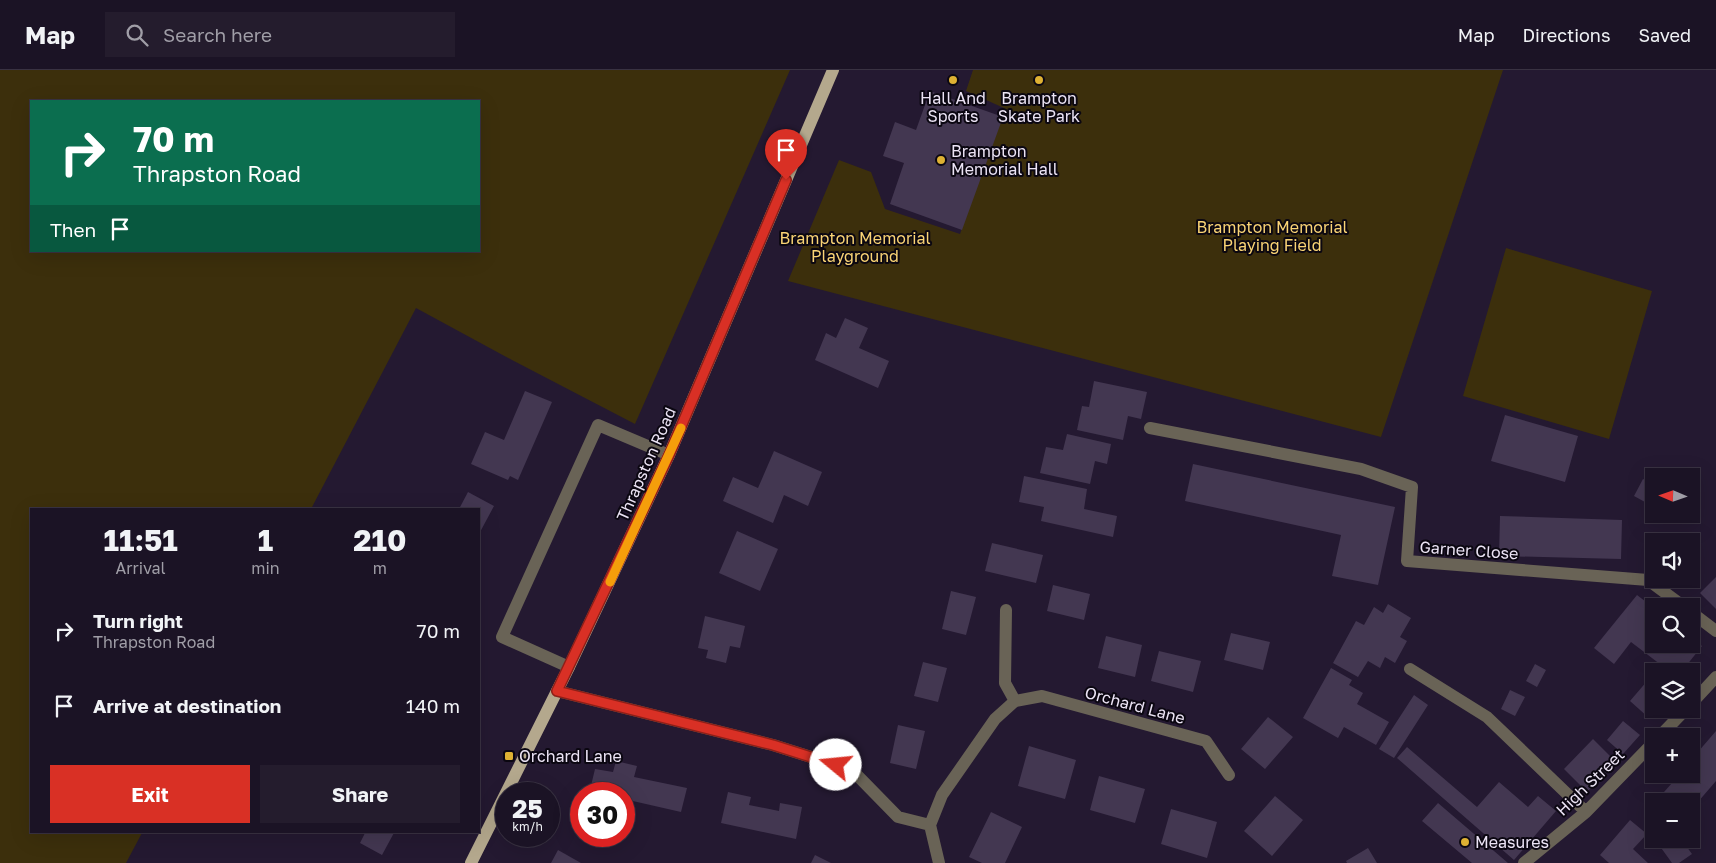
<!DOCTYPE html>
<html lang="en">
<head>
<meta charset="utf-8">
<style>
  body { margin:0; font-family:"Golos Text",sans-serif; background:#241c2d; color:#f1f3f6; height:100vh; display:flex; flex-direction:column; font-size:19px; white-space:nowrap }
  * { box-sizing:border-box; margin:0 }
  p { font-size:16px; color:#a09ea7 }
  .icon { flex:none; width:28px; height:28px; fill:none; stroke:currentColor; stroke-width:2; stroke-linecap:round; stroke-linejoin:round }
  .map { position:relative; flex:1; overflow:hidden }
  .sheet { position:absolute; left:30px; top:438px; width:450px; height:325px; display:flex; flex-direction:column; background:#1b1325; border-radius:0px; box-shadow:0 5px 20px #0002,0 0 0 1px #393242 }
  .sheet>* { flex:none }
  .hud { position:absolute; left:30px; top:30px; width:450px; height:152px; border-radius:0px; box-shadow:0 5px 20px #0002,0 0 0 1px #393242; background:#0b6e4f; color:#fff; overflow:hidden }
  .needle { width:32px; rotate:272deg }
  .tools { position:absolute; left:1645px; top:398px; display:grid; gap:10px }
  .tools a { display:grid; place-items:center; width:55px; height:55px; border-radius:0px; background:#1b1325; box-shadow:0 5px 20px #0002,0 0 0 1px #393242; font-size:25px }
  .speed { position:absolute; left:495px; top:712px; display:flex; gap:10px; font-size:25px; font-weight:700; text-align:center }
  .speed>* { display:grid; place-content:center; width:65px; height:65px; border-radius:50%; background:#1b1325; box-shadow:0 5px 20px #0002,0 0 0 1px #393242; line-height:1 }
  .speed small { font-size:12px; font-weight:400 }
  .speed .limit { border:8px solid #d22; background:#fff; color:#111 }
  .pin { position:absolute; display:grid; place-items:center; width:42px; height:42px; color:#fff; margin:-51px -21px; border-radius:50% 50% 50% 0; rotate:-45deg; box-shadow:0 0 5px #0007 }
  .pin .icon { rotate:45deg }
  .me { position:absolute; width:55px; margin:-28px; rotate:287deg; stroke-linejoin:round; filter:drop-shadow(0 0 4px #0008) }
  .turn { display:flex; align-items:center; gap:18px; height:105px; padding:0 20px; font-size:22px }
  .turn .icon { width:65px; height:65px; stroke-width:2.5 }
  .turn b { display:block; font-size:35px; line-height:42px }
  .then { display:flex; align-items:center; height:48px; padding:0 20px; background:#0003; gap:10px; font-size:19px }
  .eta { display:flex; justify-content:space-evenly; align-items:center; height:85px; text-align:center }
  .eta b { font-size:30px; font-weight:700; line-height:35px }
  .cta { display:flex; gap:10px; margin-top:auto; padding:10px 20px }
  .cta a { flex:1; height:58px; border-radius:0px; background:#d93025; color:#fff; font-size:20px; font-weight:700; line-height:58px; text-align:center }
  .cta a+a { background:#241c2d; color:#f1f3f6 }
  ul { padding:0; list-style:none }
  li { display:flex; align-items:center; gap:15px; height:75px; padding:0 20px }
  li div { flex:1 }
  li b { display:block; font-size:19px }
  li em { font-style:normal }
  header { display:flex; align-items:center; gap:30px; box-sizing:border-box; height:70px; padding:0 25px; background:#1b1325; border-bottom:1px solid #393242 }
  header strong { font-size:24px }
  nav { display:flex; gap:28px; margin-inline-start:auto; font-size:18px }
  .search { width:350px; height:45px; background:#241c2d; display:flex; align-items:center; gap:12px; box-sizing:border-box; padding:0 18px; border-radius:0px; color:#a09ea7; font-size:19px }
  .map>svg:first-child { display:block }
</style>
</head>
<body>
<header>
<strong>Map</strong>
<div class="search"><svg class="icon" aria-label="search" viewBox="0 0 24 24"><circle cx="10" cy="10" r="6"/><path d="M15 15l6 6"/></svg>Search here</div>
<nav><a>Map</a><a>Directions</a><a>Saved</a></nav>
</header>
<div class="map">
<svg width="1716" height="793" viewBox="0 0 1716 793">
  <rect width="100%" height="100%" fill="#241931"/>
  <path fill="#3c2f0c" fill-rule="evenodd" d="M0,0H790L635,354L512,290L416,238L311,439H31V761H143L126,793H0ZM31,31H479V181H31Z
    M973,0H1503L1381,367L788,211L839,90L871,102L885,139L960,164L1004,38L966,21Z
    M1506,178L1652,221L1609,369L1463,326Z"/>
  <path fill="#433751" d="M930,21L1003,47L962,160L890,134L904,93L883,86L895,52L916,60Z
    M845,248L868,258L859,278L889,291L878,318L815,290L826,263L836,268Z
    M1094,311L1147,322L1141,349L1128,346L1123,370L1077,360L1082,336L1089,337Z
    M525,321L552,332L518,410L510,406L508,410L471,394L485,362L504,370Z
    M1505,345L1578,366L1565,412L1491,391Z
    M1067,364L1111,374L1107,394L1095,391L1090,414L1040,403L1046,377L1063,380Z
    M774,381L822,402L808,436L784,425L773,453L723,431L733,407L758,418Z
    M1193,394L1395,437L1378,515L1332,506L1341,465L1185,431Z
    M1024,406L1087,419L1084,439L1117,446L1113,467L1041,451L1044,437L1019,432Z
    M1643,409L1654,415V437L1634,426Z
    M468,422L494,436L479,464V439H459Z
    M1500,446L1622,450L1621,489L1499,486Z
    M737,461L778,479L760,521L719,503Z
    M992,473L1043,485L1036,513L985,501Z
    M1716,507V539L1700,523Z
    M1053,515L1090,524L1084,550L1047,541Z
    M951,521L976,527L966,565L942,559Z
    M1637,525L1654,538V574H1691V568L1702,576L1682,601H1669L1631,572L1614,594L1594,578Z
    M1388,534L1411,548L1400,567L1407,571L1395,593L1385,587L1380,598L1368,591L1358,607L1333,593L1356,551L1364,555L1374,537L1383,543Z
    M705,546L745,556L740,578L730,576L726,593L706,588L708,580L698,578Z
    M1231,563L1270,572L1263,600L1224,590Z
    M1106,566L1142,575L1135,607L1098,598Z
    M1159,581L1201,591L1193,622L1151,611Z
    M923,592L947,598L938,632L914,626Z
    M1535,594L1546,600L1537,617L1526,611Z
    M1331,598L1352,610L1349,615L1363,623L1357,634L1389,652L1376,675L1344,657L1338,668L1303,648Z
    M1654,603V639H1657L1649,648L1630,631Z
    M1510,620L1525,627L1515,646L1501,639Z
    M1414,625L1428,635L1394,688L1379,679Z
    M1268,647L1293,667L1265,699L1241,679Z
    M1623,651L1640,665L1623,684L1607,670Z
    M898,655L925,661L916,699L890,693Z
    M1716,661V711L1691,740V731H1656L1680,704H1691V690Z
    M1593,669L1616,692L1587,722L1564,699Z
    M1029,676L1076,690L1065,729L1018,716Z
    M1407,677L1477,737L1499,712L1528,737L1538,726L1556,741L1514,790L1397,688Z
    M616,691L637,696L634,707L687,718L681,742L624,729V724H589L595,699L613,702Z
    M1099,706L1145,719L1135,753L1090,740Z
    M728,722L751,727L749,735L779,741L780,733L802,737L796,769L721,753Z
    M1275,726L1303,750L1272,786L1244,761Z
    M1438,733L1508,793H1472L1422,751Z
    M1171,739L1217,752L1207,788L1161,774Z
    M991,742L1022,757L1005,793H982L969,787Z
    M1630,750L1647,764L1633,779L1648,793H1609L1600,785Z
    M366,761H395L382,785L360,773Z
    M1668,769H1681L1692,784L1679,793H1672L1659,775Z
    M1368,778L1377,793H1347L1346,791Z
    M558,780L581,793H551Z
    M815,785L831,793H811Z"/>
  <g fill="none" stroke-linecap="round" stroke-linejoin="round">
    <path stroke="#696356" stroke-width="12" d="M1150,358L1361,399L1412,417L1407,491L1648,510L1683,536
      M1006,540L1005,613L1015,631
      M1691,542L1716,561
      M569,597L502,567L598,355L669,385
      M1410,599L1487,647L1586,742
      M557,621L773,675L852,700L898,747L930,755L942,725L995,649L1015,631L1042,626L1206,671L1229,705
      M1691,634L1716,607
      M1660,666L1686,639
      M930,755L939,793
      M1524,793L1586,742L1654,672"/>
    <path stroke="#b4a88d" stroke-width="12" d="M471,793L569,597L669,385L833,0"/>
  </g>
  <g fill="none" stroke-linecap="round" stroke-linejoin="round">
    <defs>
      <path id="route" d="M786,110L669,385L557,621L773,675L836,695"/>
    </defs>
    <use href="#route" stroke="#8d1f18" stroke-width="12"/>
    <use href="#route" stroke="#d93025" stroke-width="9"/>
    <path stroke="#f59e0b" stroke-width="9" d="M610,512L681,358"/>
  </g>
  <g fill="#deb133" stroke="#0b0711" stroke-width="2">
    <circle cx="953" cy="10" r="5"/>
    <circle cx="1039" cy="10" r="5"/>
    <circle cx="941" cy="90" r="5"/>
    <rect x="504" y="681" width="10" height="10" rx="2.5"/>
    <circle cx="1465" cy="772" r="5"/>
  </g>
  <g text-anchor="middle" dominant-baseline="central" stroke-width="4" stroke-linejoin="round" paint-order="stroke">
    <g font-size="16" fill="#ece4f5" stroke="#0b0711" text-anchor="start">
      <text x="953" y="28" text-anchor="middle">Hall And<tspan x="953" dy="18">Sports</tspan></text>
      <text x="1039" y="28" text-anchor="middle">Brampton<tspan x="1039" dy="18">Skate Park</tspan></text>
      <text x="951" y="81">Brampton<tspan x="951" dy="18">Memorial Hall</tspan></text>
      <text x="519" y="686">Orchard Lane</text>
      <text x="1475" y="772">Measures</text>
    </g>
    <g font-size="16" fill="#fad475" stroke="#0b0711">
      <text x="1272" y="157">Brampton Memorial<tspan x="1272" dy="18">Playing Field</tspan></text>
      <text x="855" y="168">Brampton Memorial<tspan x="855" dy="18">Playground</tspan></text>
    </g>
    <g font-size="16" fill="#ece4f5" stroke="#0b0711">
      <text transform="translate(646 394) rotate(-66)">Thrapston Road</text>
      <text transform="translate(1469 480) rotate(4)">Garner Close</text>
      <text transform="translate(1135 635) rotate(15)">Orchard Lane</text>
      <text transform="translate(1590 712) rotate(-44)">High Street</text>
    </g>
  </g>
</svg>
<div class="tools">
<a><svg class="needle" viewBox="-14 -14 28 28"><path d="M0-13l5 13h-10z" fill="#e53935"/><path d="M0 13l5-13h-10z" fill="#a09ea7"/></svg></a>
<a><svg class="icon" aria-label="sound" viewBox="0 0 24 24"><path d="M4 9h4l5-4v14l-5-4H4zM17 9q2 3 0 6"/></svg></a>
<a><svg class="icon" aria-label="search" viewBox="0 0 24 24"><circle cx="10" cy="10" r="6"/><path d="M15 15l6 6"/></svg></a>
<a><svg class="icon" aria-label="layers" viewBox="0 0 24 24"><path d="M12 4l9 5-9 5-9-5zM3 14l9 5 9-5"/></svg></a>
<a>+</a>
<a>−</a>
</div>
<div class="speed"><div>25<small>km/h</small></div><div class="limit">30</div></div>
<div class="pin" style="left:786px;top:110px;background:#d93025"><svg class="icon" aria-label="arrive" viewBox="0 0 24 24"><path d="M6 21V4h12l-3 4 3 4H6"/></svg></div>
<svg class="me" style="left:836px;top:695px" viewBox="-20 -20 40 40"><circle r="19" fill="#fff"/><path d="M0-13L10 11 0 6-10 11z" fill="#d93025"/></svg>
<div class="hud">
<div class="turn"><svg class="icon" aria-label="right" viewBox="0 0 24 24"><path d="M7 20v-9h11M14 6l5 5-5 5"/></svg><div><b>70 m</b>Thrapston Road</div></div>
<div class="then">Then<svg class="icon" aria-label="arrive" viewBox="0 0 24 24"><path d="M6 21V4h12l-3 4 3 4H6"/></svg></div>
</div>
<section class="sheet">
<div class="eta">
<div><b>11:51</b><p>Arrival</p></div>
<div><b>1</b><p>min</p></div>
<div><b>210</b><p>m</p></div>
</div>
<ul>
<li><svg class="icon" aria-label="right" viewBox="0 0 24 24"><path d="M7 20v-9h11M14 6l5 5-5 5"/></svg><div><b>Turn right</b><p>Thrapston Road</p></div><em>70 m</em></li>
<li><svg class="icon" aria-label="arrive" viewBox="0 0 24 24"><path d="M6 21V4h12l-3 4 3 4H6"/></svg><div><b>Arrive at destination</b></div><em>140 m</em></li>
</ul>
<div class="cta"><a>Exit</a><a>Share</a></div>
</section>
</div>
</body>
</html>
